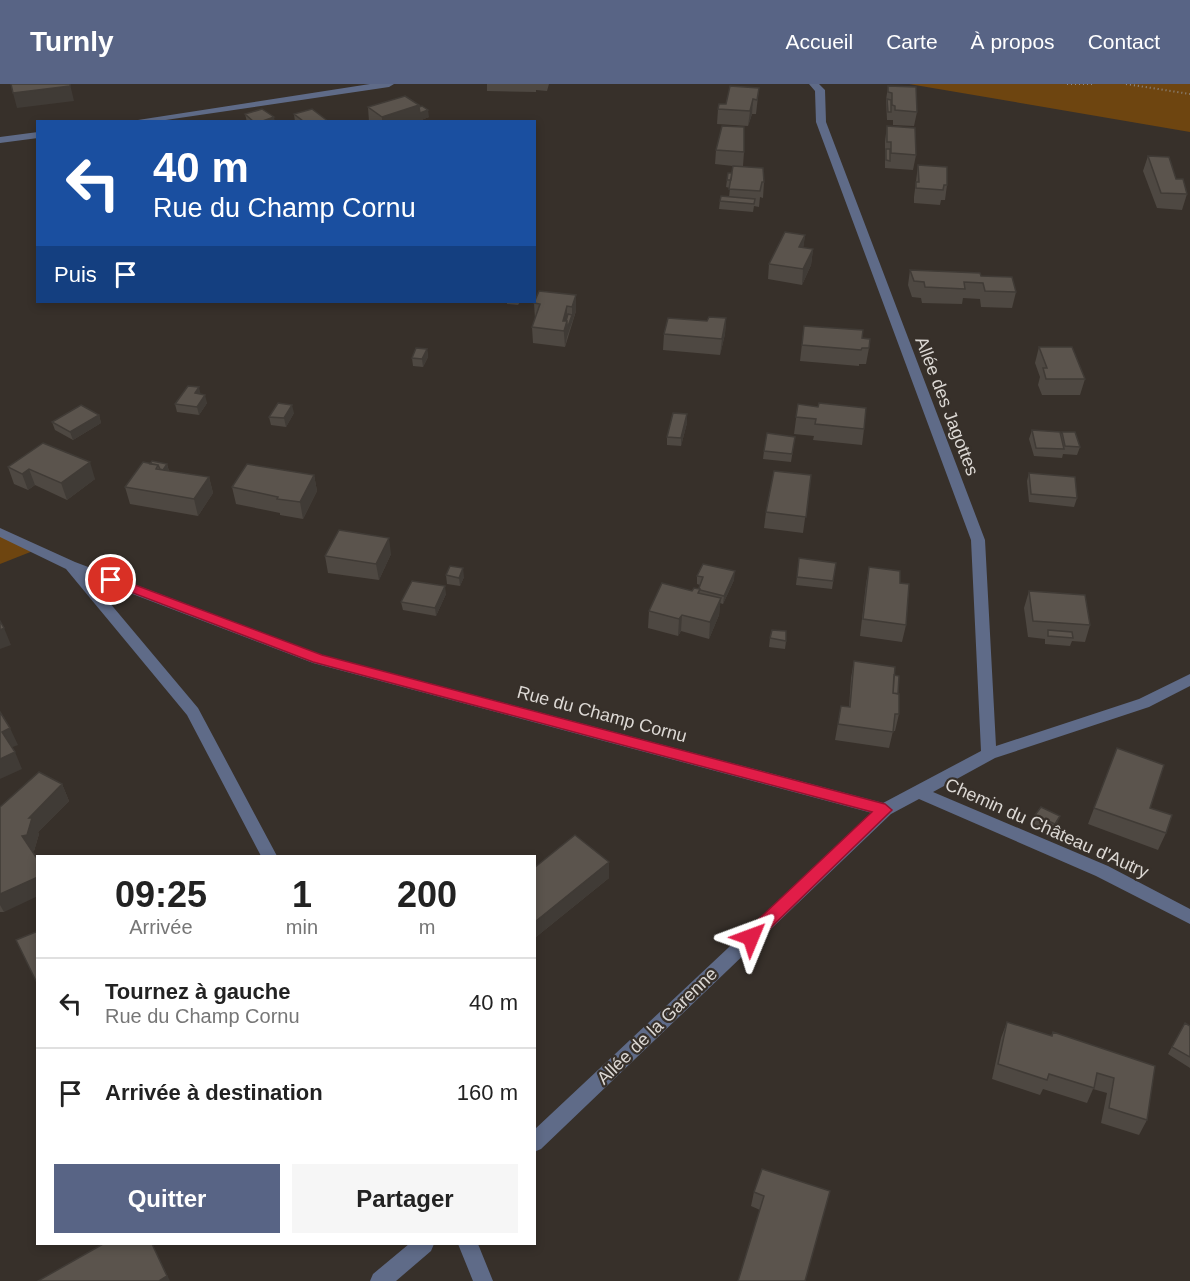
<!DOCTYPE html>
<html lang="fr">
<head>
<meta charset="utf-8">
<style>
  body { margin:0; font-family:Helvetica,sans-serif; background:#f6f6f6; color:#222; height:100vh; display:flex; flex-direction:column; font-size:22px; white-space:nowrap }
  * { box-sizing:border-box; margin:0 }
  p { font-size:20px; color:#767676 }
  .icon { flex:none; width:33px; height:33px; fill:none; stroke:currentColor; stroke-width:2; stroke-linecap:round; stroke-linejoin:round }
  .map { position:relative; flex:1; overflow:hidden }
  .side { position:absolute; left:36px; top:771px; width:500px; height:390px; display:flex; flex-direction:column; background:#fff; border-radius:0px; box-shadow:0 3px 9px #0003 }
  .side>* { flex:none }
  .hud { position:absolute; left:36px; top:36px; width:500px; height:183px; border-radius:0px; box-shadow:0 3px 9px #0003; background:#1a4fa0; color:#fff; overflow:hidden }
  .pin { position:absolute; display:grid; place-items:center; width:51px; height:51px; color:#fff; margin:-26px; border:3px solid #fff; border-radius:50%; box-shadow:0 2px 6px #0007 }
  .me { position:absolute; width:66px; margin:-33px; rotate:46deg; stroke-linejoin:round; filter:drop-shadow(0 0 4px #0008) }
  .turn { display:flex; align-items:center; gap:21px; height:126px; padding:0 18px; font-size:27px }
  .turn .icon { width:78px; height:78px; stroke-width:2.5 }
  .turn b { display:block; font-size:42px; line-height:51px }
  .then { display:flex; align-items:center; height:57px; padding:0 18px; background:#0003; gap:12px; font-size:22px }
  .eta { display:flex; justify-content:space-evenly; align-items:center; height:102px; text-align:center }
  .eta b { font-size:36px; font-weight:600; line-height:42px }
  .action { display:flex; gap:12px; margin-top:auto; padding:12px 18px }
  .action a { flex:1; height:69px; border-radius:0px; background:#586485; color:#fff; font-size:24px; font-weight:600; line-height:69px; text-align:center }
  .action a+a { background:#f6f6f6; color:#222 }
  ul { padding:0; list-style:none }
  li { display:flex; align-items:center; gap:18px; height:90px; padding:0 18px; border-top:2px solid #e0e0e0 }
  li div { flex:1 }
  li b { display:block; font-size:22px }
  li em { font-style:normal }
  header { display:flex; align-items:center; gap:36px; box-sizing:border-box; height:84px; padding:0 30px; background:#586485; color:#fff }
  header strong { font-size:28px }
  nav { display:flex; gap:33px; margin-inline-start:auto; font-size:21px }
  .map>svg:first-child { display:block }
</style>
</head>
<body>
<header>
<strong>Turnly</strong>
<nav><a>Accueil</a><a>Carte</a><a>À propos</a><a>Contact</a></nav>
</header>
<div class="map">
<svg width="1190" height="1197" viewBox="0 0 1190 1197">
  <rect width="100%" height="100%" fill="#37302a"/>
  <path fill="#6e4510" d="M909,0H1190V48Z
    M0,446L38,465L0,480Z"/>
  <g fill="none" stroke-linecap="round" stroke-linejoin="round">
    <path stroke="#8e8883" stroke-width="2" stroke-dasharray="1 3" stroke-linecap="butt" d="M1067,0H1093
      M1126,0L1190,10"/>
    <path fill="#5f6b88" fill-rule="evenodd" d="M370,0H394L389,3L152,38H125Z
      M809,0H819L825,6L826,38L985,456L996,662L1139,615L1190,590V602L1149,623L995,674L933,708L1108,782L1190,825V840L1096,792L919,715L891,730L541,1065L534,1068V1046L872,729L313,579L88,493L198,624L277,772H261L187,631L66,485L0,453V444L75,478L322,571L883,719L981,667L971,456L816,38L815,7Z
      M38,48V54L0,59V53Z
      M409,1160H434L431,1167L396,1197H370L373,1190Z
      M458,1160H478L493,1197H473Z"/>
  </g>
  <path fill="#4e4842" d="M487,0H549L547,7L536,6V8L487,7Z
    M888,2L917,28L914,42L893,41V36H887L886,16Z
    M759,4L756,30H752L748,42L717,40L718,25Z
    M419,21L429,33L416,38H369L368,23Z
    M245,30L275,38H247Z
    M294,30L329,38H295Z
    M887,42L916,71L913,86L885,84V57Z
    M716,66L744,68L743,82L764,98L763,114L760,113L759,123L754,122L753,128L719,125L720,117L729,113L730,104L726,103L727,96L732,89L733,82L715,80Z
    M1148,72L1176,95L1187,110L1182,126L1157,124L1143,87Z
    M918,81L947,101L945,116H941L940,121L914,119V113Z
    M805,151L803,164L813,165L811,181L802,201L768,195L769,180Z
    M910,186L981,192L1016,208L1012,224L981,223L980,215L963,214L962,220L922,219L921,214L912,213L908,201Z
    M576,211V227L565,263L533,259L532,243L535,235L534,219Z
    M507,218H520L518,221L507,220Z
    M726,234L725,250L720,271L663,266L664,250L707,237Z
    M804,242L862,254L869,264L866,280H859V282L800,277Z
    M1039,263L1085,295L1080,311H1042L1038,301L1040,293L1035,279Z
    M427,265L428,273L423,283L413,282L412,274Z
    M201,310L207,319L199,331L177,328L175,320Z
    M798,320L864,345L862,361L813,356L814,352L794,350Z
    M294,329L286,343L271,341L269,333Z
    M99,331L101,339L73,356L55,346L52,338Z
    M687,339L681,362L667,361V353Z
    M1032,346L1061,351L1062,348L1080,363L1077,371L1063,370L1062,374L1034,372L1029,355Z
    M795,353L791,378L763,375L764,367Z
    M43,359L95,395L67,416L35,401L28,406L14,400L8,383Z
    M150,380H167L169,387L209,393L213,409L198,432L130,420L125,403Z
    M1029,389L1077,414L1074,423L1029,418L1027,397Z
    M314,391L317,407L303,435L280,431V429L236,420L232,403Z
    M811,391L803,449L764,444L766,428Z
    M391,470L379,496L328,489L325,472Z
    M799,474L836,479L832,505L796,501Z
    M869,483L900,499L906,541L902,558L860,552L866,500Z
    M446,491L464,493L460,502L447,500Z
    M697,492L734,496L723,520L720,519L719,531L709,555L681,547L678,552L648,544L649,527L699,504L700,501L697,500Z
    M1029,507L1090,541L1085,558L1072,557L1070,562L1045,560V555L1028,553L1024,524Z
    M446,510L436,532L403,526L401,518Z
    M770,554L786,557L785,565L769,563Z
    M854,577L894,591L898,610L899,630L895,647H893L889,664L835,656L841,622L849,623L851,594Z
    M1117,664L1150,724L1166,749L1158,766L1088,740Z
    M62,700L69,717L38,748L39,750L34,767L32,768L4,828H0V723Z
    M1035,731L1057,740L1052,748L1032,739Z
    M534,784L609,794L536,853L534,851Z
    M1007,938L1051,952L1053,948L1155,982L1147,1036L1139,1051L1101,1039L1107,1009L1093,1005L1087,1019L1043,1005L1040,1011L992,995L1001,954Z
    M1185,939L1190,942V984L1168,970Z
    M830,1107L760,1126L751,1122L754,1108Z"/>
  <path fill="#403b36" d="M70,0L74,17L17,24L13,9Z
    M753,15L752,30L748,42L750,27Z
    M419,21L420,29L428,26L429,33L416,38H382V33Z
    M274,33L275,38H260Z
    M805,151L803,167L799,163Z
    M813,165L811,181L802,201L803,185Z
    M576,211V227L567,253V245L572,231V223Z
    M567,222V253L565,263L563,237Z
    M726,234L725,250L720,271L722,255Z
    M427,265L428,273L423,283L422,275Z
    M199,303L201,312L195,309Z
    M205,311L207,319L199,331L197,323Z
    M292,321L294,329L286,343L284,334Z
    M687,330V339L681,362V354Z
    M99,331L101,339L73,356L70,348Z
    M90,378L95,395L67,416L61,399Z
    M167,380L169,388L161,389Z
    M29,385L35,401L28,406L22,390Z
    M314,391L317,407L303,435L300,418Z
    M209,393L213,409L198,432L194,415Z
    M389,454L391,470L379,496L376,480Z
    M463,484L464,493L460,502L459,494Z
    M735,487L734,496L723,520L724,512Z
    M445,502L446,510L436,532L435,524Z
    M721,514L719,531L709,555L710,538Z
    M682,531L681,547L678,552L679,535Z
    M4,544L11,561L0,565V546Z
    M10,644L18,661L10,664L2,648Z
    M15,668L22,685L0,695V675Z
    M62,700L69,717L38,748L39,750L34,767L29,768L22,752L29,734Z
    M1060,732L1057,740L1052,748L1055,740Z
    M609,778V794L536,853V837Z
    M38,793V812L4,828L0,821V810Z
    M152,1160L170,1197H159Z"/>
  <path fill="#5b544d" stroke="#403b36" stroke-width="1.5" d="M11,0H70V2L13,9Z
    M730,2L759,4L757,16L753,15L750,27L718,25L719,20H726Z
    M888,2L916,3L917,28L895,26V22L892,21V9L888,8Z
    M405,12L419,21L382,33L368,23Z
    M887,15L891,16V28H888Z
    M422,22L428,26L420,29L419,23Z
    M262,25L274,33L260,38H254L245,30Z
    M312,25L329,38H300L303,37L294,30Z
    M722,42L744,43V68L716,66Z
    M887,42L915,44L916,71L891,69V58H887Z
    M886,65H890V77L886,76Z
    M1148,72L1169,73L1176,95H1183L1187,110L1161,109Z
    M918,81L947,83V101H944L943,106L916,104V98H919Z
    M733,82L763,84L764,98H762L760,107L729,105Z
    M728,89H732L731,96H727Z
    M721,112L755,115L754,120L720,117Z
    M785,148L805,151L799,163L813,165L803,185L769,180Z
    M910,186L980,189L981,192L1012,193L1016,208L985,207L983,199L964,198L965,205L925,203L924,198L914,197Z
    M539,207L576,211L572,223L567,222L563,237H567L564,247L532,243L540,220L534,219Z
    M568,230L572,231L567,245V237H566Z
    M709,233L726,234L722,255L664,250L668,234L707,237Z
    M804,242L863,246L862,254L870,255L869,264H862L861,266L802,261Z
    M1039,263H1072L1085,295H1046L1043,284H1047Z
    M416,264L427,265L422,275L412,274Z
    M188,302L199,303L195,309L205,311L197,323L175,320Z
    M278,319L292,321L284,334L269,333Z
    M819,319L866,324L864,345L815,340L816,335L796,333L798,320L818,323Z
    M81,321L99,331L70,348L52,338Z
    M673,329L687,330L681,354L667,353Z
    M1032,346L1060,348L1064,365L1036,364Z
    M1062,348H1075L1080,363L1065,362Z
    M767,349L795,353L792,370L764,367Z
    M43,359L90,378L61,399L29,385L22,390L8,383Z
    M152,377L167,380L163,386L160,385L158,381L150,380Z
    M143,378L158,381L156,385L209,393L194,415L125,403Z
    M247,380L314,391L300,418L277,415L278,413L232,403Z
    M774,387L811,391L806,433L766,428Z
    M1029,389L1075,393L1077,414L1031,410Z
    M339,446L389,454L376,480L325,472Z
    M799,474L836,479L833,497L797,493Z
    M703,480L735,487L724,512L700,506V505L699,504L703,493L697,492Z
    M450,482L463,484L459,494L446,491Z
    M869,483L900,487V499L909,500L906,541L863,535Z
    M412,497L445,502L435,524L401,518Z
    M662,499L692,507L694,504L700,505L698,509L721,514L710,538L682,531L679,535L649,527Z
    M1029,507L1085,511L1090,541L1033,537Z
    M0,537L4,544L0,546Z
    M772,546L786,547V557L770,554Z
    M1048,546L1072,548L1073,554L1048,552Z
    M854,577L895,583L893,609L899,610V630H895L893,648L838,640L841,622L850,623Z
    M894,591L899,592L898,610L893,609Z
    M0,628L10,644L2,648L15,668L0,675Z
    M1117,664L1164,681L1150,724L1172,731L1166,749L1094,724Z
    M39,688L62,700L29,734H32L27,751L22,752L38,776V793L0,810V723Z
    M1041,723L1060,732L1055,740L1035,731Z
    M575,751L609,778L536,837L534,836V784Z
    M38,847V901L16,856Z
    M1007,938L1052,952L1053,948L1155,982L1147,1036L1109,1024L1114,994L1097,989L1094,1004L1049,990L1047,996L998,980Z
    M1185,939L1190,942V973L1172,963Z
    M762,1085L830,1107L805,1197H738L764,1112L754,1108Z
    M103,1160H152L167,1192L159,1197H38Z"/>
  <path fill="#e11d48" stroke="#92132f" stroke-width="1.5" d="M111,492L322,571L885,720L892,726L757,857H745L743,853L745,848L872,728L313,578L107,499L105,496Z"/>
  <g text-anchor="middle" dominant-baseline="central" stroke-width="4.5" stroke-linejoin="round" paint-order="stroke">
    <g font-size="18" fill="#dcd8d4" stroke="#37302a">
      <text transform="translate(947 322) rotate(69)">Allée des Jagottes</text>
      <text transform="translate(602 630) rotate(15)">Rue du Champ Cornu</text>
      <text transform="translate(1047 744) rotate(24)">Chemin du Château d'Autry</text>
      <text transform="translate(657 942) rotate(-44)">Allée de la Garenne</text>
    </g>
  </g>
</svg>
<div class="pin" style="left:111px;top:496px;background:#d93025"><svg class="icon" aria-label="arrive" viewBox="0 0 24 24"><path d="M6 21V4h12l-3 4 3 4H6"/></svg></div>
<svg class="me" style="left:751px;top:853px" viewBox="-20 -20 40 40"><path d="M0-17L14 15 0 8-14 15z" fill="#e11d48" stroke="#fff" stroke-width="4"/></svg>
<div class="hud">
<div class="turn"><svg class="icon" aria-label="left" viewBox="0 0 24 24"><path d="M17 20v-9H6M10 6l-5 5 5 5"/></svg><div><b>40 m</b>Rue du Champ Cornu</div></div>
<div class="then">Puis<svg class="icon" aria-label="arrive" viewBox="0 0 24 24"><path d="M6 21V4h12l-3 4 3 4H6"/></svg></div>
</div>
<section class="side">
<div class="eta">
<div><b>09:25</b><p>Arrivée</p></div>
<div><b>1</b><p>min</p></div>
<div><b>200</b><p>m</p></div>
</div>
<ul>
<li><svg class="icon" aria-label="left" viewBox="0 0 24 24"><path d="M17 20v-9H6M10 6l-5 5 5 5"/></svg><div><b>Tournez à gauche</b><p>Rue du Champ Cornu</p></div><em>40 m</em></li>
<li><svg class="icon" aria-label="arrive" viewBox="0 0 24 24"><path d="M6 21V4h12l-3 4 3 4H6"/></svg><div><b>Arrivée à destination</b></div><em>160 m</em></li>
</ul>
<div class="action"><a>Quitter</a><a>Partager</a></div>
</section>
</div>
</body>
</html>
